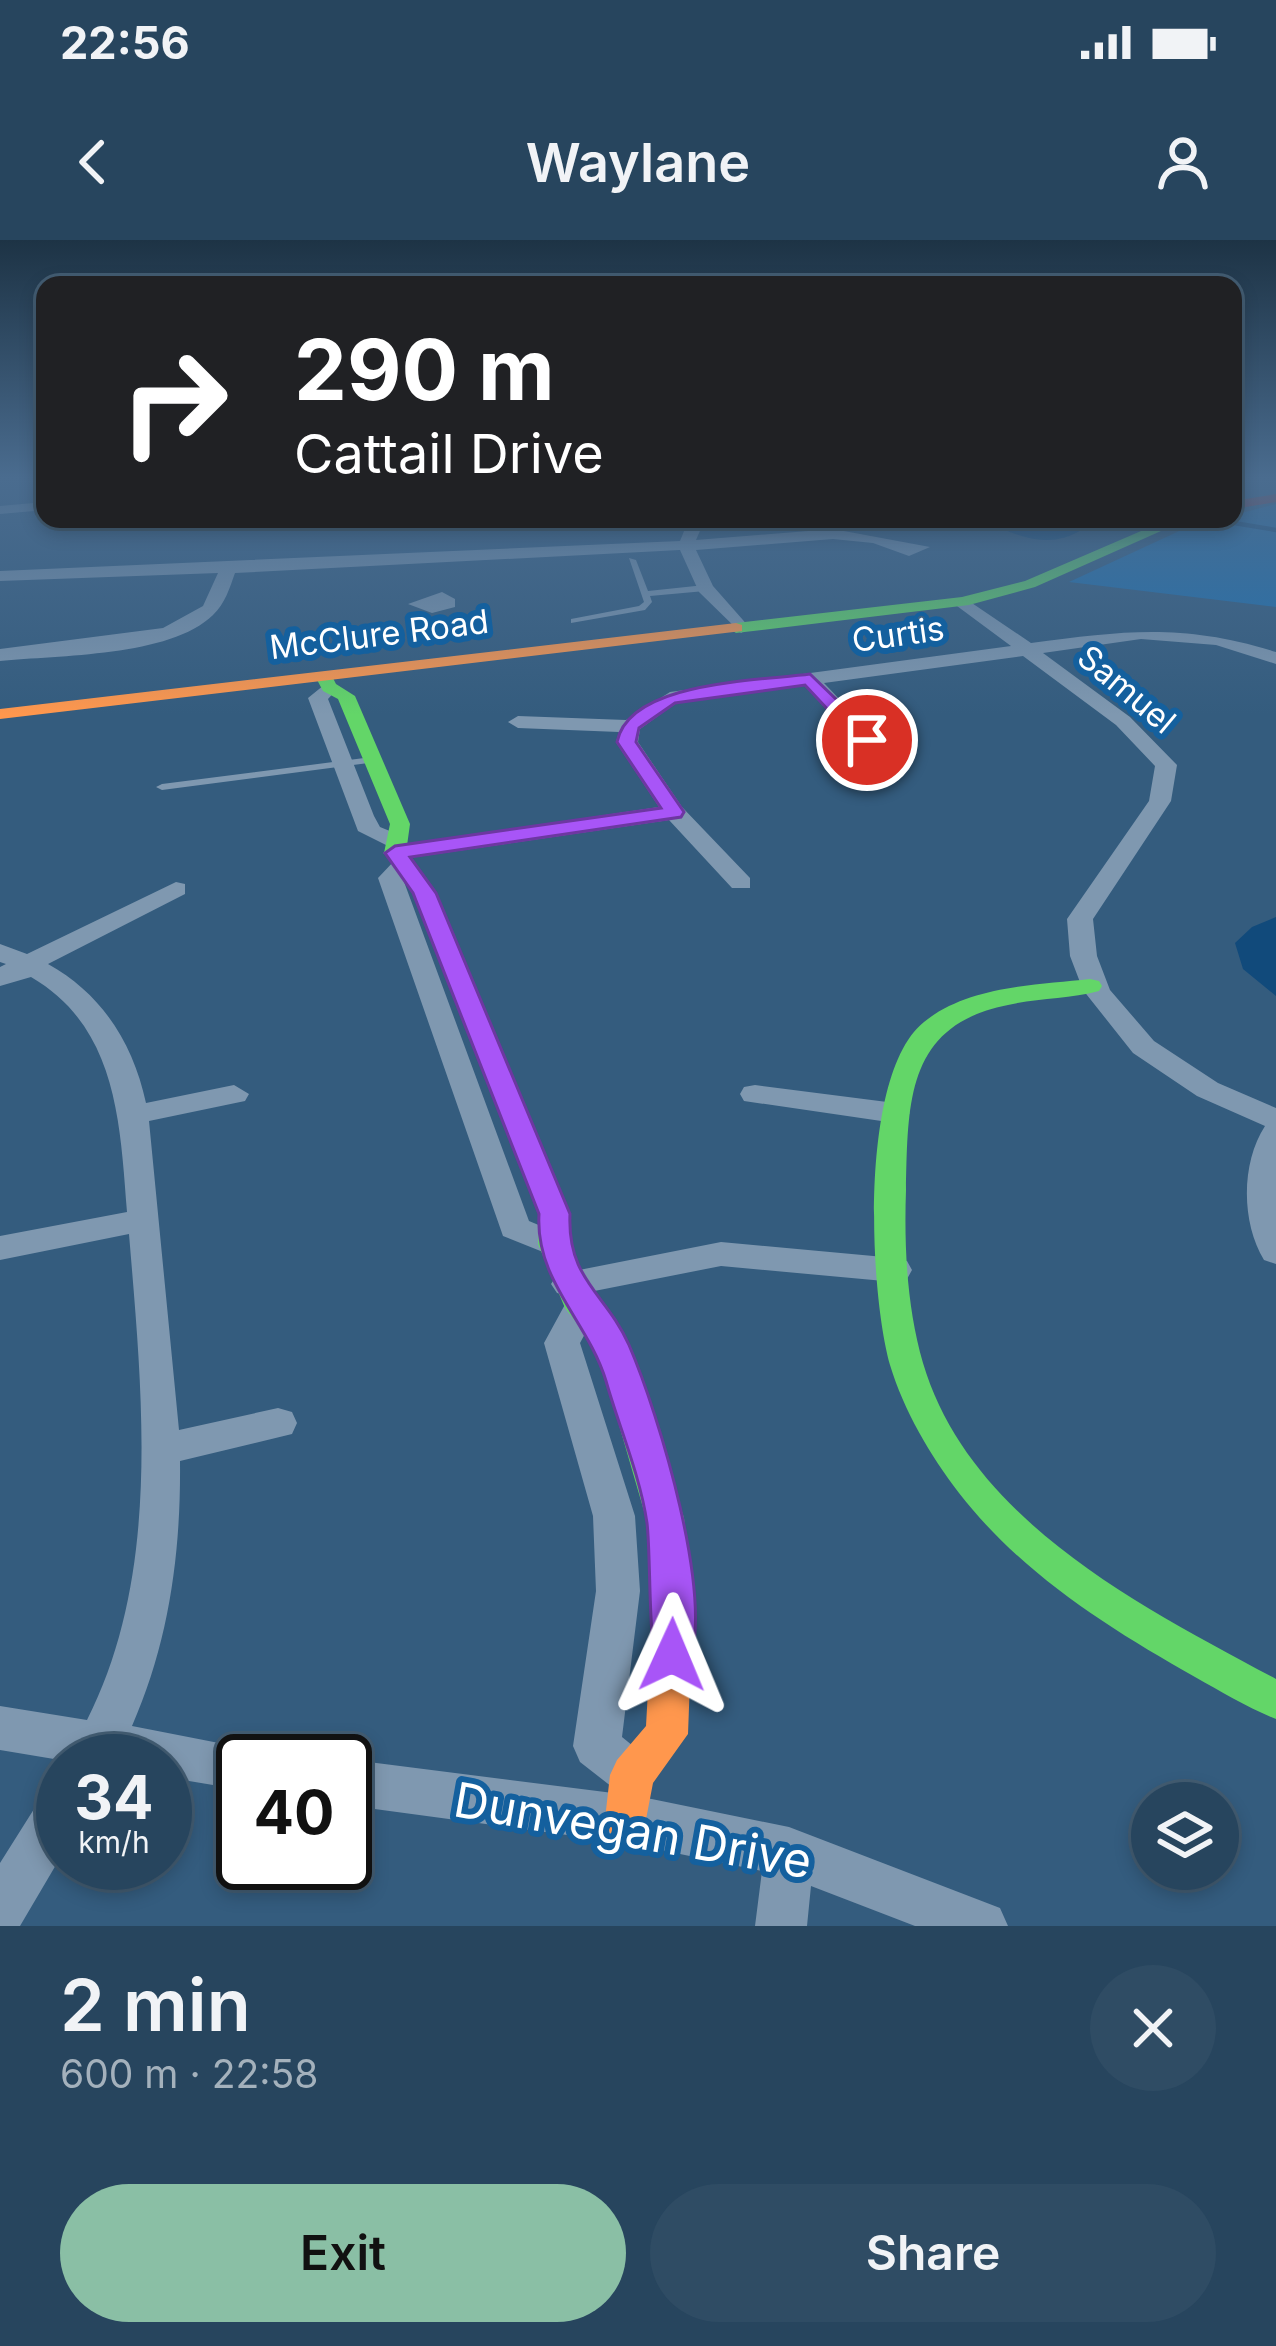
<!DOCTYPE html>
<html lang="en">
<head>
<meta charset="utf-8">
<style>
  body { margin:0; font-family:Inter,sans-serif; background:#2f4c64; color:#f1f3f6; height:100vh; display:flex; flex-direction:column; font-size:45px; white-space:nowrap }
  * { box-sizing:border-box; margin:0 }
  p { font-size:39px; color:#a4b1bc }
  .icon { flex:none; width:66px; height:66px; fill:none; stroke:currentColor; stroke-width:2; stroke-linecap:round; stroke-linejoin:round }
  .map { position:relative; height:1686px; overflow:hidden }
  .side { display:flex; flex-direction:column; background:#27455e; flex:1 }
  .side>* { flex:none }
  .banner { position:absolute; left:36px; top:36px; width:1206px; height:252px; border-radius:24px; box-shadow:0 6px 18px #0003,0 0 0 3px #435d73; background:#202124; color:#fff; overflow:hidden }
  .tools { position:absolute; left:1131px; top:1542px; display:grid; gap:24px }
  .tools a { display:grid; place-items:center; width:108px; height:108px; border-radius:50%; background:#27455e; box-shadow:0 6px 18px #0003,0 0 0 3px #435d73; font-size:60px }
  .speed { position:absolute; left:36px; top:1494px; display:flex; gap:24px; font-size:60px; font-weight:700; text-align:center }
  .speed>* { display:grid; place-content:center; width:156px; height:156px; border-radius:50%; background:#27455e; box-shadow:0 6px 18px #0003,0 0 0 3px #435d73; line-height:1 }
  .speed small { font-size:30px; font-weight:400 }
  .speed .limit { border:6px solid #111; border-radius:18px; background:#fff; color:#111 }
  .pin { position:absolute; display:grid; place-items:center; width:102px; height:102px; color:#fff; margin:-51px; border:6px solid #fff; border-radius:50%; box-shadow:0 3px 12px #0007 }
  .me { position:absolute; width:132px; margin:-66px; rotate:1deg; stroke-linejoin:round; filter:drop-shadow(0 0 9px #0008) }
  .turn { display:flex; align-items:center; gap:42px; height:252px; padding:0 60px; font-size:54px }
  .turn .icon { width:156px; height:156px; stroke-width:2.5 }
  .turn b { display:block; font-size:84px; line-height:102px }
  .round { display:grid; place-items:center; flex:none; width:126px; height:126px; border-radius:63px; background:#2f4c64 }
  .summary { display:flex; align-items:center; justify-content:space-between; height:204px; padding:0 60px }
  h1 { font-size:72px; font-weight:600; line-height:90px }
  .cta { display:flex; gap:24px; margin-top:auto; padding:24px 60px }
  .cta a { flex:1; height:138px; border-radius:72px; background:#8abfa5; color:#111; font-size:48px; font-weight:600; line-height:138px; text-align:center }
  .cta a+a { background:#2f4c64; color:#f1f3f6 }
  .status { display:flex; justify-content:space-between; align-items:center; height:84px; padding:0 60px; background:#27455e; direction:ltr }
  .status svg { height:33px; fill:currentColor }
  header { display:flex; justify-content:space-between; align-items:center; height:156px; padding:0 60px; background:#27455e; font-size:54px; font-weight:600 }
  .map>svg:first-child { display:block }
</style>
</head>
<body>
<div class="status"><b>22:56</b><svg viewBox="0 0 49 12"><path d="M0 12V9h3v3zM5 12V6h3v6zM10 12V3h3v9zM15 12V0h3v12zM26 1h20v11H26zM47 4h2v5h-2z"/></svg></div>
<header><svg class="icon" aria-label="back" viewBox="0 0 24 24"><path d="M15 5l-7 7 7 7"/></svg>Waylane<svg class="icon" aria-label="person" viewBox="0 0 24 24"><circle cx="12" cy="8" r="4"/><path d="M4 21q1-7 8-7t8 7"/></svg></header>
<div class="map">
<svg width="1276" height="1686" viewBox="0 0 1276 1686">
  <rect width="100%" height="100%" fill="#345c7e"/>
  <path fill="#1f71b0" d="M1276,264V367L1069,342L1188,287Z"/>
  <path fill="#114a7b" d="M983,279H1080L1083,289C1049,311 1014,296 983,279Z
    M1276,677V756L1243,729L1235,703L1252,687Z"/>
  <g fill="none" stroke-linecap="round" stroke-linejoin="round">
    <path stroke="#114a7b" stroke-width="4.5" d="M1228,282L1276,290"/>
    <path fill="#7f98b0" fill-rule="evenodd" d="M629,318L636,320L648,351L705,345L709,348L705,351L650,356L652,362L645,370L571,383V379L639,366L644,362Z
      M372,517L377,520L376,522L162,550L156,547L162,544Z"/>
    <path fill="#7f98b0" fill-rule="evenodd" d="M45,262V270L0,274V266Z
      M689,279H705L696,300L833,289L930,307L909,316L873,303L833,299L696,310L713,346L750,388L741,393L699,352L680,310L235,333C230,347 225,364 213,375C170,417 58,415 0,421V409L163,388L203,366L218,333L0,341V331L680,301Z
      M442,352L455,359V367L432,373L408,364Z
      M963,357L1031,403C1125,391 1182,383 1276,412V424L1216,405L1141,399L1043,413L1130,477L1177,525L1171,561L1093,679L1097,716L1110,750L1154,801L1218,843L1276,868V1024L1264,1020C1241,982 1241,923 1265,886L1197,856L1133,813L1083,750L1070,716L1067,679L1149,561L1155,526L1116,485L1023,416L824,443L903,526L906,531L895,538L887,536L805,445L676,463L640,489L638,502L682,567L750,638V648H732L669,580L402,619L413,626L403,639L529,981L565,996L570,1004L565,1012L553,1016L503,996L378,638L395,620L383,613L390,607L358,591L308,458L329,441L339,447L328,459L374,576L380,587L402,596L403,605L659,567L616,502L619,492L518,488L508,482L518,476L626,480L670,452L1011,406L957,366L954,362Z
      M176,642L185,644V654L48,724C102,754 133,803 146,863L234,845L249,854L245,861L149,881L179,1190L278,1168L292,1172L297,1183L292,1194L180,1221C181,1313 169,1402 132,1486L260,1511L264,1521H243V1550L165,1537V1521H66L0,1510V1466L87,1480C162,1332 142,1153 129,994L0,1020V996L127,972C120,882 117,787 31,737L0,746V727L6,724L0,722V704L27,714Z
      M755,845L895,863L910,873L895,883L744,861L740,854L744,847Z
      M721,1002L895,1018L907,1021L912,1030L907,1039L895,1042L721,1026L569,1056L557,1053L551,1044L557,1035L569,1032Z
      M581,1055L594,1059L599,1068L580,1103L635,1276L640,1351L622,1497L649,1519L656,1535L649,1551L637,1556L789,1587L1000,1668L1008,1686H915L811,1646L807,1686H755L762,1631L627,1603L345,1565V1521H339L345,1519L621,1554L580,1522L573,1506L596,1351L593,1276L544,1103L568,1059Z
      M63,1543V1613L20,1686H0V1623L46,1550Z"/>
    <path fill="#63d668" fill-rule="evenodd" d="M1169,279H1188L1035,347L969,365L736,393L728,388L736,383L962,357L1025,341Z
      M318,432H330L336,444L355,456L410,584L406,613L435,653L570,974L568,1004L595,1062L629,1105L684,1278L693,1360L687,1372L673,1377L659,1372L653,1360L646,1278L597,1109L565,1068L538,1004L540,974L413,653L384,613L390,584L338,459L323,451L315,436Z
      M1090,739L1099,741L1102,746L1099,751C1069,759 1038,758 1008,765C906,785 908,862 906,950C904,1007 907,1068 923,1123C970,1281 1142,1367 1276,1439V1479C1248,1468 1222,1452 1195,1437C1108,1388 1021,1333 959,1253C930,1215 904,1171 890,1125C869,1050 859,834 924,782C968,746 1036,745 1090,739Z"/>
    <path fill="#ff974d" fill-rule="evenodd" d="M736,383L742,385V391L0,479V469Z
      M673,1343L687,1348L693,1360L688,1494L653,1543L643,1595L627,1601L611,1595L605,1579L610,1535L617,1520L646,1486L653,1360L659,1348Z"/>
    <path fill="#b3261e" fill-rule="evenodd" d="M1276,254V262L1233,269V261Z"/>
  </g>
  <linearGradient id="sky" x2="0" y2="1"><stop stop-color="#1d3345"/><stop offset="0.5" stop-color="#4a6c8f"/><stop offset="1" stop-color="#4a6c8f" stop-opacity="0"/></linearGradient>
  <rect width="1276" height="475" fill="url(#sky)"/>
  <path fill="#a855f7" stroke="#6d37a1" stroke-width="3" d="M810,434L874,496V504H860L805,445L675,463L639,488L636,502L684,572L681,577L410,617L436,653L570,974C567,1040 606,1053 629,1105C658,1172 717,1363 687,1428L672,1434L658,1428C648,1406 651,1316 647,1283C640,1235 619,1187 606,1141C588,1081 535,1041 539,974L413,653L385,613L395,606L661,568L617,502C629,441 758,441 810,434Z"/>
  <g text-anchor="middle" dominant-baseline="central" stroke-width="12" stroke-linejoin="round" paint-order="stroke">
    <g font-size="33" fill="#fff" stroke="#14609e">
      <text transform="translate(379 394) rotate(-7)">McClure Road</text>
      <text transform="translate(898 394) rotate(-8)">Curtis</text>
      <text transform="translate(1127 449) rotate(40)">Samuel</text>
    </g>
    <g font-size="48" fill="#fff" stroke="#14609e">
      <text transform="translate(633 1590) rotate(10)">Dunvegan Drive</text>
    </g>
  </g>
</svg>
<div class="tools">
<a><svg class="icon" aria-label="layers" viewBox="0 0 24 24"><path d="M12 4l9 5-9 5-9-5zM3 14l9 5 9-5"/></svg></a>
</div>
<div class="speed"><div>34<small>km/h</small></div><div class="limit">40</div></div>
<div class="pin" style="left:867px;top:500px;background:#d93025"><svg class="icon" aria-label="arrive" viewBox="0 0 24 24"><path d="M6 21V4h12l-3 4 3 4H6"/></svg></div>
<svg class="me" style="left:672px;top:1415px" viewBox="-20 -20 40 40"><path d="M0-17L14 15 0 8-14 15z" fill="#a855f7" stroke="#fff" stroke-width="4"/></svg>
<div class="banner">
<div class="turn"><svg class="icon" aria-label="right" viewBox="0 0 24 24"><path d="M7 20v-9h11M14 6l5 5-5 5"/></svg><div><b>290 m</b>Cattail Drive</div></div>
</div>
</div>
<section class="side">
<div class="summary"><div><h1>2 min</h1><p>600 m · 22:58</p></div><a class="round"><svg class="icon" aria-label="close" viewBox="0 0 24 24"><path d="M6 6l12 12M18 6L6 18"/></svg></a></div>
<div class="cta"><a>Exit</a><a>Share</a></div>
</section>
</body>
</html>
